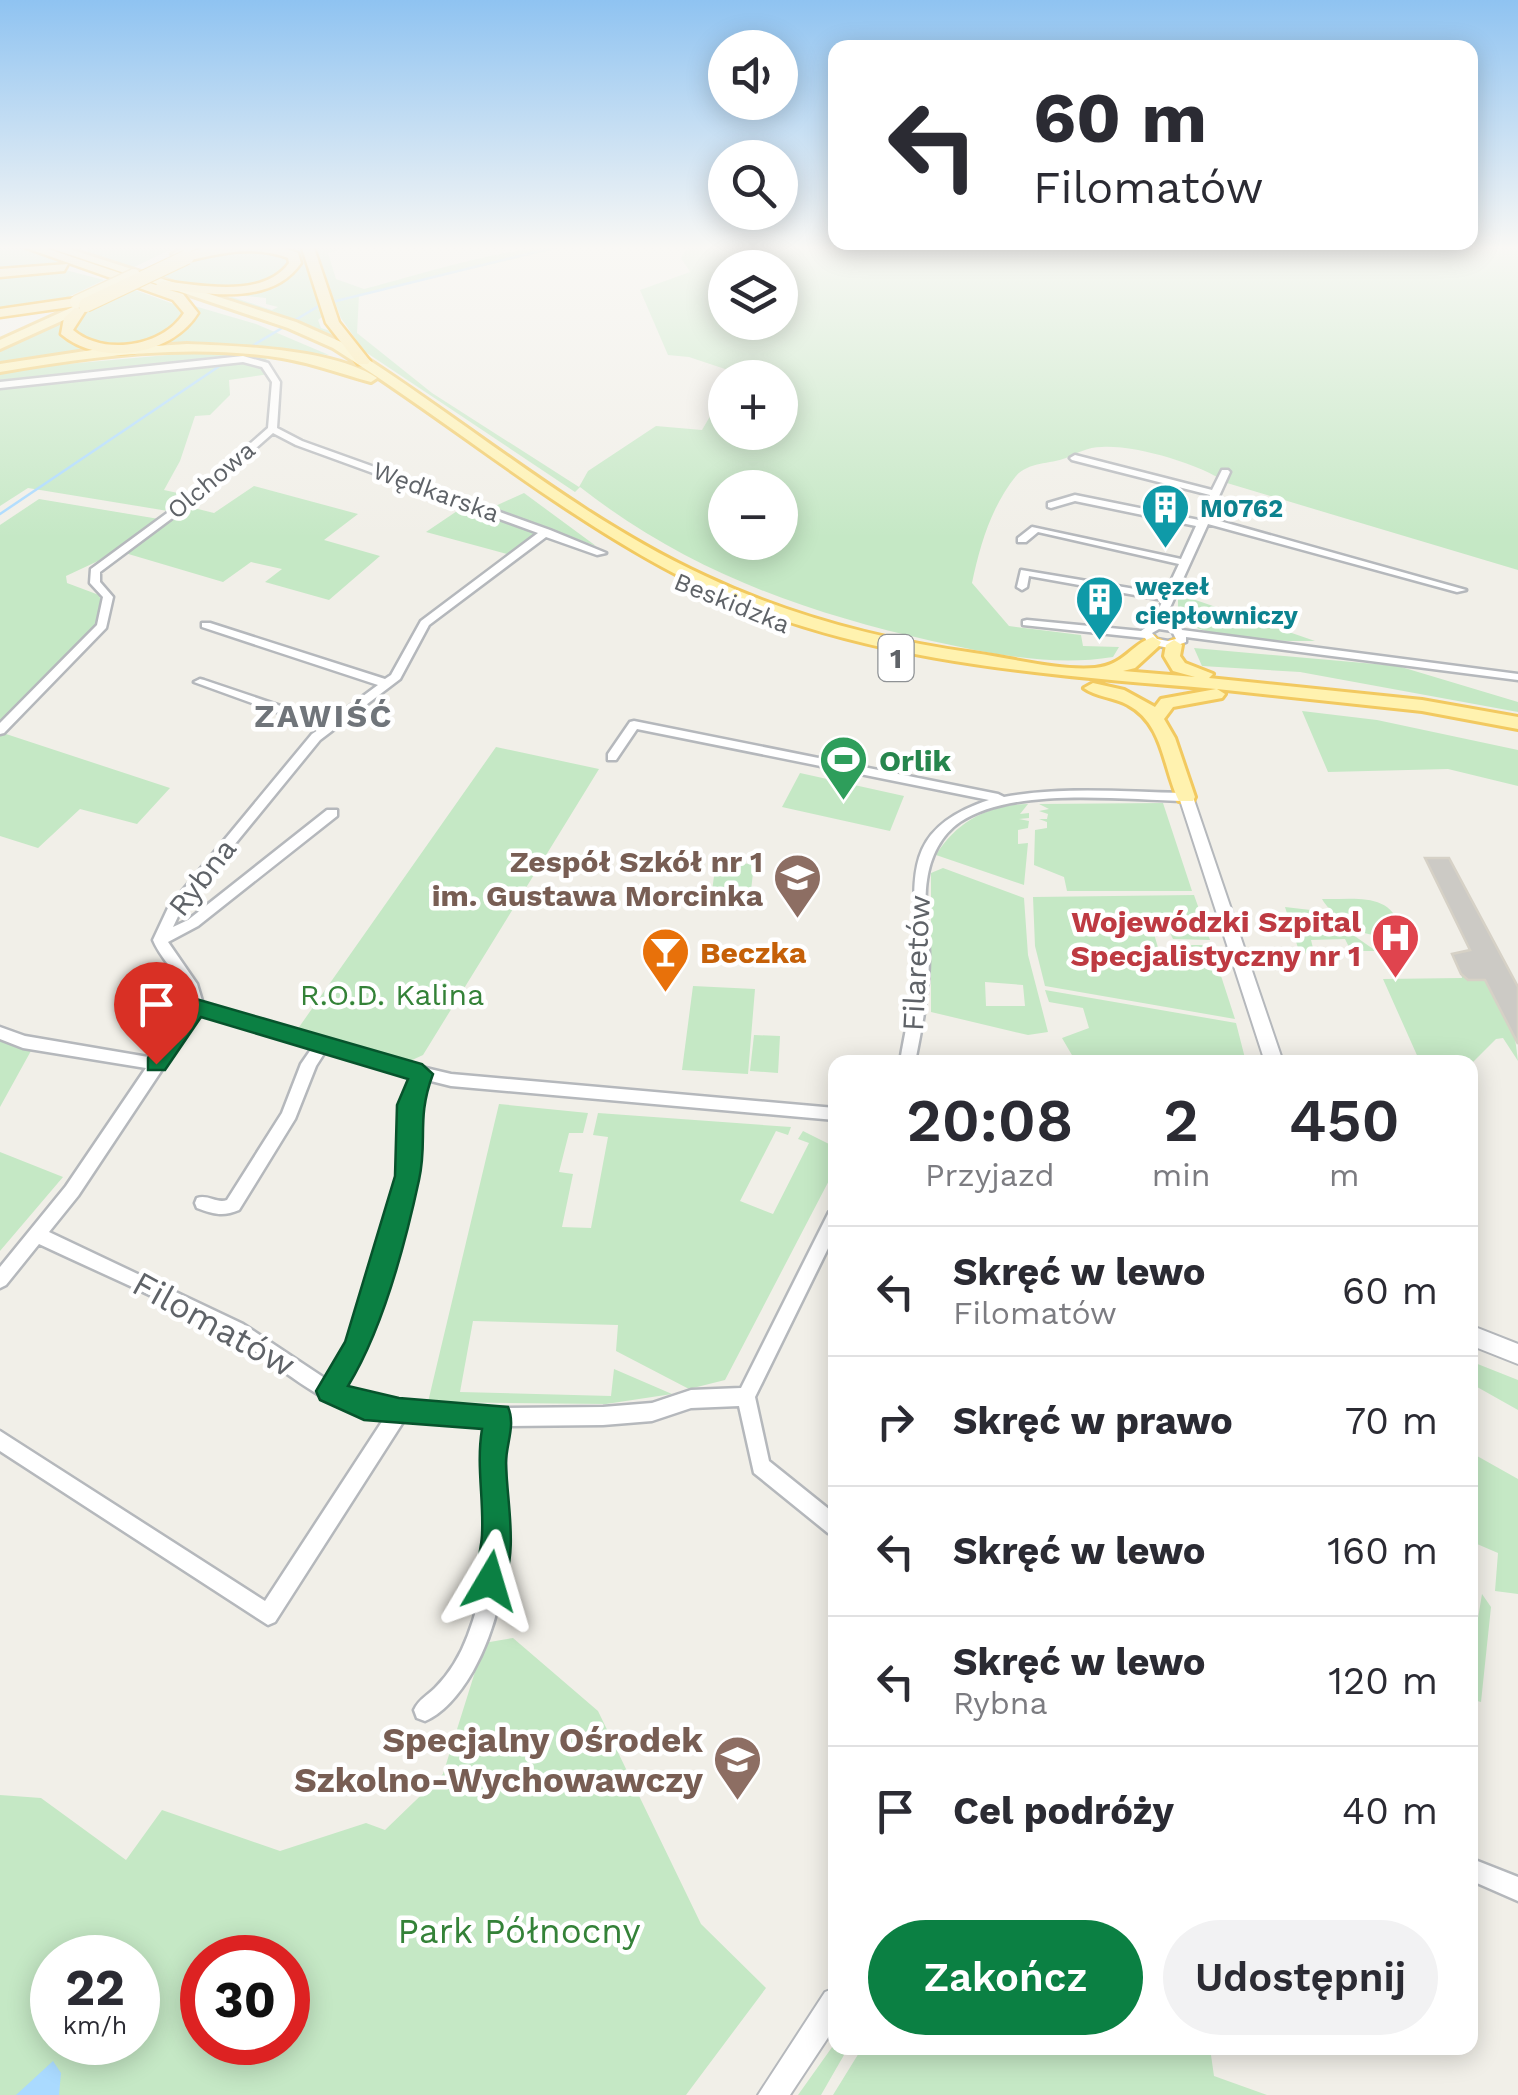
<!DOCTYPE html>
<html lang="pl">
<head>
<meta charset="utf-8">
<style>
  body { margin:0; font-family:"Work Sans",sans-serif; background:#f2f2f3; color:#2b2b33; height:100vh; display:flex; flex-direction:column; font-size:38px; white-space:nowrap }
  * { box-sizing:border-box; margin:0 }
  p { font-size:32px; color:#7c7c81 }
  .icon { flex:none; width:55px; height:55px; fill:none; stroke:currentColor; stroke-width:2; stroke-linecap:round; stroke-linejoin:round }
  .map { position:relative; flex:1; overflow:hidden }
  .drawer { position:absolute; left:828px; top:1055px; width:650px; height:1000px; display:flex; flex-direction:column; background:#fff; border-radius:20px; box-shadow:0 5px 25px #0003 }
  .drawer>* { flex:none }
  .banner { position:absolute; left:828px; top:40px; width:650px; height:210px; border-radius:20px; box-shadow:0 5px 25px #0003; background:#fff; color:#2b2b33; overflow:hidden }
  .controls { position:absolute; left:708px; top:30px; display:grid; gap:20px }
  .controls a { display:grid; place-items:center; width:90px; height:90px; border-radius:50%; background:#fff; box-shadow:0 5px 25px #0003; font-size:50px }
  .speed { position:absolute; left:30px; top:1935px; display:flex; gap:20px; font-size:50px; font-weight:700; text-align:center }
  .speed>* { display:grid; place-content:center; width:130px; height:130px; border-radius:50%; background:#fff; box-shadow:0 5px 25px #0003; line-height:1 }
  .speed small { font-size:25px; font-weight:400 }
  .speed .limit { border:15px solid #d22; background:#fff; color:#111 }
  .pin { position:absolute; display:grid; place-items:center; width:85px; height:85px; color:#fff; margin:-102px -42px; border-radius:50% 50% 50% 0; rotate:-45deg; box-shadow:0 0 10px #0007 }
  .pin .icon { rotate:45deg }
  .me { position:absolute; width:110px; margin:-55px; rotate:7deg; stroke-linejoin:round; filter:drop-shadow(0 0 8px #0008) }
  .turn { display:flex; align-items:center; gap:35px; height:210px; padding:0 40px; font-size:45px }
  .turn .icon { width:130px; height:130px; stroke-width:2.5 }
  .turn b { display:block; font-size:70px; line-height:85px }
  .eta { display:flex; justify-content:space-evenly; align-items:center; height:170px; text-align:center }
  .eta b { font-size:60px; font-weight:600; line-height:70px }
  .cta { display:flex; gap:20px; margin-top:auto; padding:20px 40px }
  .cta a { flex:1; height:115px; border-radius:60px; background:#0b8043; color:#fff; font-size:40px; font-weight:600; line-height:115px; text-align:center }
  .cta a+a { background:#f2f2f3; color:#2b2b33 }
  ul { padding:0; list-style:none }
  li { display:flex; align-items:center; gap:30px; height:130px; padding:0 40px; border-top:2px solid #e1e1e2 }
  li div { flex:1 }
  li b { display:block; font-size:38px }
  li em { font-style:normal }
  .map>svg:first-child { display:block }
</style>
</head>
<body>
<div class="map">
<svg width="1518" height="2095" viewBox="0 0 1518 2095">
  <rect width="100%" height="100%" fill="#f1efe8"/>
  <path fill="#c5e8c5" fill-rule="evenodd" d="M0,245H13L68,265L0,271Z
    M84,245H180L132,268L89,254Z
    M261,245H303L326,314L318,320L321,328L333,332L339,343L223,299L232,297L272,310L278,307L266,304V298L198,291C229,293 269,289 295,272L298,257Z
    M312,245H357L328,253L336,279L364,289C413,277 548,232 589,251L570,246L359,295L357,333L432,393L579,487L588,471L656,426L702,430L725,391V432H780V378L732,377L734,372L689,357L668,355L640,290L690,272L681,258L689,245H1518V570L1227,483C1199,464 1136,445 1102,447C1087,447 1078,453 1066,458C1050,464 1028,462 1016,476C991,507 980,545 972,583L1009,626L1081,635L1083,646L1119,647L1113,657C1053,667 991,654 932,641C802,612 686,570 580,487L575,492L364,351L341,318ZM725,268H780V322H725ZM725,488H780V542H725Z
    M263,248L290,259V267C249,294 204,291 157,277L205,255Z
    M58,268L104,280L51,305L0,312V274Z
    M132,289L182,307L187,318C163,350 110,349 76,338L69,324L75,317Z
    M191,305L256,324L329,355L224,346L0,366V348L67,317L62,337C92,356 183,351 195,313Z
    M201,352L271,356L266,359L276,373L229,380L230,395L210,415L195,416L180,461L164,490L187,495L168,511L28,488L0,506V370Z
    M254,486L358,514L324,540L380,556L329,600L265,582L282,569L251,562L223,582L125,553L186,506L214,513Z
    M524,493L596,546L491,508Z
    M39,499L159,519L98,561L66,576L67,583L99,595L103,608L98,622L0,726V525Z
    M463,507L536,533L507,554L426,532Z
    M1178,594L1315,641C1280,641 1203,641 1178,617Z
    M1194,648L1398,666L1518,702V712L1300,672L1202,666Z
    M1302,711L1377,720L1518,750V786L1448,769L1328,772Z
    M0,730L3,733L170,788L137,824L80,809L38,848L0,836Z
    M496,747L599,769L423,1055L410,1061L297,1030Z
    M800,773L904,796L890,831L782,807Z
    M1163,803L1192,891H1067L1064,877L1034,865L1035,830L1047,828V822L1039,819H1047L1048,814L1039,811L1049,809L1039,804Z
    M1028,804L1020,814L1029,813V818L1019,819L1029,821L1028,828L1018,830V844L1028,843L1024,885L936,855C957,821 989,805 1028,804Z
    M716,862L754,864L749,908L710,905Z
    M943,868L1024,898L1028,955L1048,1032L1028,1035L931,1012V873ZM985,982L1023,985L1025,1006H986Z
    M1194,895L1210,940L1173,939L1164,921L1150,920L1159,951L1194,956L1191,945H1211L1235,1019L1045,986L1035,946L1033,897Z
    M1322,899C1352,900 1391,891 1400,928C1375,949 1335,921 1322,899Z
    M1285,907L1319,911L1376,951H1351L1345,939L1311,940L1314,952H1309L1312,960H1308L1305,951H1299Z
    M1461,973L1468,980L1484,978L1515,1038L1518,1061L1503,1038L1496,1039L1470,1065L1420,1062L1383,979L1462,978Z
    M693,986L755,989L748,1074L682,1070Z
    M1045,990L1236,1023L1246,1062H1076L1062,1038L1089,1028L1083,1008L1049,1002Z
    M754,1035L780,1036L778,1073L750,1071Z
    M0,1037L32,1049L0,1107Z
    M499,1104L588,1113L583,1133H569L559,1172L573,1174L562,1227L591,1228L608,1137L593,1135L598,1113L791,1127L788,1135L776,1131L740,1201L773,1214L809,1143L798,1139L803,1131L835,1147V1169L725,1380L689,1389L616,1351L618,1325L473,1321L460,1392L611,1396L614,1369L672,1394L606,1404L428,1402Z
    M0,1152L63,1177L0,1251Z
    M1470,1361L1518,1380V1410L1470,1383Z
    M1470,1452L1518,1479V1594L1495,1591L1498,1553L1470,1541Z
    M1482,1594L1491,1607L1481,1702L1470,1699L1475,1666L1470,1663V1622L1477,1624Z
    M513,1638L598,1711L701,1924L766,1988L686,2095H0V1795L41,1798L126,1860L162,1810L280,1851L366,1823L385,1830L443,1774L484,1643ZM52,1958H138V2042H52ZM202,1958H288V2042H202Z
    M835,2043V2048H848L821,2095H798Z
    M862,2048H1210L1214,2076L1267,2095H833Z"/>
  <path fill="#aadaff" d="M53,2061L61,2073L59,2095H16Z"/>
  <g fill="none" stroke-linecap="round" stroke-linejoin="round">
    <path stroke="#aadaff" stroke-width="2.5" d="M332,302L564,245
      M232,358L322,304
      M0,514L224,363"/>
  </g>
  <path fill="#cccac5" stroke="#d6d1c6" stroke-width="2.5" d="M1425,858H1449L1518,987V1044L1485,980H1468L1461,974L1452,954L1470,950Z"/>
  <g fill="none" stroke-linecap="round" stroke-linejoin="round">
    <defs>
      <path id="minor" d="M243,356L268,363L280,382L277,428L302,441L550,530L606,553L597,555L546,537L429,625L400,679L320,740L181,910L173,927L188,920L327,810H337V816L198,926L168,942L197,984L203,1004L383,1058L451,1074L835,1108V1120L451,1086L427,1080L417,1105L416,1176L366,1347L341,1388L365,1398L498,1408L603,1407L652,1403L691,1390L741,1388L829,1212L835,1210V1234L755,1397L769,1461L835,1514V1536L828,1533L754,1473L739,1406L691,1408L652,1421L603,1425L506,1426C503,1460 507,1494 507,1528C507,1577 497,1628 473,1671C462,1690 446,1712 425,1721L417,1718L414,1710C419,1699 427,1696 435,1688C450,1673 461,1654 468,1635C496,1565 479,1497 488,1425L405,1419L275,1622L268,1625L0,1451V1431L265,1601L385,1417C324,1413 280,1363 229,1335C168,1301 102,1274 39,1244L6,1285L0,1288V1267L66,1186L146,1068L23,1048L0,1039V1027L25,1036L154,1058L189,1006C187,980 163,964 153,940L168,908L312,734L321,728L194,682L200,679L204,680L328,722L378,685L202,627V623H210L385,679L391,675L421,621L538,533L296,445L273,433L199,498L100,572V582L113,597L106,628L4,733L0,734V723L97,625L103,597L90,583L91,569L193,494L268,428L272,382L262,367L243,362L0,388V382ZM199,1014L312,1048L301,1064L282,1113L227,1200C217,1204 208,1194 197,1198L195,1203L197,1208C213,1214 223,1217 239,1210L295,1119L316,1066L325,1052L413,1077L401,1105L400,1176L349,1344L326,1379L243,1324L49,1232L78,1196Z
        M1075,455L1212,490L1222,470H1228L1230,472L1209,518L1466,590L1457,592L1208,524L1163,623L1180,626L1182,630L1518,674V680L1186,637V642L1169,648L1149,644L1145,638L1023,625V621L1027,620L1141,631L1152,623L1163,600L1029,576L1027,587L1022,590L1017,587L1021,570L1165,594L1179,564L1038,532L1026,542H1018V538L1032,527L1181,559L1196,526L1075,501L1051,508L1048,507V503L1075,495L1199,520L1210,495L1072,460L1070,458ZM1159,629L1172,631L1176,639L1168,641L1157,639L1152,633Z
        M634,721L998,794L1004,797C1064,786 1125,792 1186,793L1192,797L1186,801C1123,800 1014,786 960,822C941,835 930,857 927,880C923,904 929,931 929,956C929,992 922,1027 915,1062H900C905,1030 914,997 915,963C918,886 894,831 989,800L637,729L616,760H608V754L630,722Z
        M1470,1858L1518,1877V1901L1470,1880Z"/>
      <path id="tertiary" d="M1186,792L1193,797L1283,1062H1265L1179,797Z
        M1470,1325L1518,1344V1364L1470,1345Z
        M835,1988V2027L790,2095H758L825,1992Z"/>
      <path id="primary" d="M41,245H57L296,322L341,342C463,418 575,516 705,576C790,616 882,640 974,653C1010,658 1059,671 1095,668C1125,665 1130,645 1153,637L1161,642L1159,646L1135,668L1123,671L1195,677L1173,671L1164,656L1166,645L1174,640L1182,645L1180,656L1185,663L1213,674L1209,678L1422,700L1518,717V729L1422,711L1217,689L1225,694L1222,698L1173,707L1164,719L1175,738L1195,797L1193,801H1179C1163,769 1164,724 1128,705C1114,697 1096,697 1084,688L1093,683L1124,690L1155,707L1161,699L1216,689C1039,674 851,662 689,581C562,517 452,423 333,348L288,328Z
        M188,245H202L182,256L172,254Z
        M86,301L92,305L90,308L0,349V340Z
        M187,344C239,346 334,349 377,378L371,382C341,374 313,363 282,358C188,343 93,356 0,372V364L92,350Z"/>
      <path id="trunk" d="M18,245H36L156,285L162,281C200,285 263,299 289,263L288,258C255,245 221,253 187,261L181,257C212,239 265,240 298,253L301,263C272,305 213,294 169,290L183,294L198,313C172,356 99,367 61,334L64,318L77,306L0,317V309L76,298L91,302L73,330C103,356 163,347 184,313L173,300Z
        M301,245H313L339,322L370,361L368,364H358L326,323Z
        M68,264L64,271L0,277V269Z"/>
    </defs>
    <use href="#minor" stroke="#b5b8bc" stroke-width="5"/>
    <use href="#tertiary" stroke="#b5b8bc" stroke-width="4"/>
    <use href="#primary" stroke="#f2c960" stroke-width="6"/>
    <use href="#trunk" stroke="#f9ab00" stroke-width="5"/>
    <use href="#minor" fill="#fff" fill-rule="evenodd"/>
    <use href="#tertiary" fill="#fff" fill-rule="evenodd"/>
    <use href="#primary" fill="#fff2af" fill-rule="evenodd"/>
    <use href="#trunk" fill="#feeaa1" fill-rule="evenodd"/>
    <defs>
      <path id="primary-bridge" d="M76,302L134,275"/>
      <path id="trunk-bridge" d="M86,305L187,257"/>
    </defs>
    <use href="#primary-bridge" stroke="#f2c960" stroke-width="15" stroke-linecap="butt"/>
    <use href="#trunk-bridge" stroke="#f9ab00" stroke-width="16" stroke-linecap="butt"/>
    <use href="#primary-bridge" stroke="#fff2af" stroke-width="12"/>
    <use href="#trunk-bridge" stroke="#feeaa1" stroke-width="14"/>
  </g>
  <linearGradient id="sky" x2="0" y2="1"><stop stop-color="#8fc3f1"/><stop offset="0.46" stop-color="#f9f8f5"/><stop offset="1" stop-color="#f9f8f5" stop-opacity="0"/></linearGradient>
  <rect width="1518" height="538" fill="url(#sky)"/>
  <path fill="#0b8043" stroke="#07532c" stroke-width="2.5" d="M196,999L422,1064L433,1074C416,1119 428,1140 419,1180C405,1245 383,1329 348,1386L399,1398L508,1407C516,1425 506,1444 506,1463C507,1506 519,1550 501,1592L490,1596L480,1592C472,1573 481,1555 482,1535C484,1499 476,1466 482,1429L364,1420L320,1400L316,1391L345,1342L395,1176L397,1105L408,1079L201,1017L165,1070H148V1058L188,1002Z"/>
  <defs>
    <symbol id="building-pin" viewBox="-11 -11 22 30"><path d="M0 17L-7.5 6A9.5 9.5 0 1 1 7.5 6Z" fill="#0f9aa8" stroke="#fff"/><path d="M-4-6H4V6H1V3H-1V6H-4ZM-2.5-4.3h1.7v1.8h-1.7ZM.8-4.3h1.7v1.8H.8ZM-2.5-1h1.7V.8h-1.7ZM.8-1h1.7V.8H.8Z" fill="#fff"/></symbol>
    <symbol id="stadium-pin" viewBox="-11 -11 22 30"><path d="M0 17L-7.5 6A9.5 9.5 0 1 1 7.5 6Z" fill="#2e9e5b" stroke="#fff"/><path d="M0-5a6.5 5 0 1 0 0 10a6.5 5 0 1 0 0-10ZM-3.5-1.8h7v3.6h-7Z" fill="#fff"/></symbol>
    <symbol id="school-pin" viewBox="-11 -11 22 30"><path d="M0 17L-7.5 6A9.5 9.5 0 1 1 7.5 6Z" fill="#8d6e63" stroke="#fff"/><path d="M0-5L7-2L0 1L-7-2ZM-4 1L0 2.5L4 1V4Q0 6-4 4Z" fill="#fff"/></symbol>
    <symbol id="hospital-pin" viewBox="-11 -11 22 30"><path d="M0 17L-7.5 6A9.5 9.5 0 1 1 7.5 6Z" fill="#e0444e" stroke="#fff"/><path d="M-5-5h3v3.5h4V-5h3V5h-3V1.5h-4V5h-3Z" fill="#fff"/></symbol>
    <symbol id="bar-pin" viewBox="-11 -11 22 30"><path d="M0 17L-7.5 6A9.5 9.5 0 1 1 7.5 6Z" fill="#e8710a" stroke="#fff"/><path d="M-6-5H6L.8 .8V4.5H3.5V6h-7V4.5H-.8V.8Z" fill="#fff"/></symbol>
  </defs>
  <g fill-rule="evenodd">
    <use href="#building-pin" x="1138" y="480" width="55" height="75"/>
    <use href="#building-pin" x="1072" y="572" width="55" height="75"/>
    <use href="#stadium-pin" x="816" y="732" width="55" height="75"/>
    <use href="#school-pin" x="770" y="850" width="55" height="75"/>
    <use href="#hospital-pin" x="1368" y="910" width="55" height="75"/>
    <use href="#bar-pin" x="638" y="924" width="55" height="75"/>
    <use href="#school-pin" x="710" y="1732" width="55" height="75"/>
  </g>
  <g text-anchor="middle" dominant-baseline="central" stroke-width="9" stroke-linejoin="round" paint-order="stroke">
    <g font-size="25" fill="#5f6368" stroke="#fff">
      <text transform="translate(211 480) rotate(-40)">Olchowa</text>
      <text transform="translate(436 492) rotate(20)">Wędkarska</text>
      <text transform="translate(732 603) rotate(22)">Beskidzka</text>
    </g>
    <g font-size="25" font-weight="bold" fill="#0d838f" stroke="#fff" text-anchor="start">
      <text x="1200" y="508">M0762</text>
      <text x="1135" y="586">węzeł<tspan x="1135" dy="29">ciepłowniczy</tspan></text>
    </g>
    <rect fill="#fff" stroke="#8f9295" stroke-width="2.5" x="878.5" y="635" width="35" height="46" rx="8"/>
    <g font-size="28" font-weight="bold" fill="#5f6368">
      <text x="896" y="658">1</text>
    </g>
    <g font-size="30" font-weight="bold" fill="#27864d" stroke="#fff" text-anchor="start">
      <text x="879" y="760">Orlik</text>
    </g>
    <g font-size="30" font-weight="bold" fill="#785e54" stroke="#fff" text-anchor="end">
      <text x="763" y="861">Zespół Szkół nr 1<tspan x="763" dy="34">im. Gustawa Morcinka</tspan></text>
    </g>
    <g font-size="30" fill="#5f6368" stroke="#fff">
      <text transform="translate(202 877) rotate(-52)">Rybna</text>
      <text transform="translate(916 963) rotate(-87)">Filaretów</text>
    </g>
    <g font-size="30" font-weight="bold" fill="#be3a42" stroke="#fff" text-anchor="end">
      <text x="1361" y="921">Wojewódzki Szpital<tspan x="1361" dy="34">Specjalistyczny nr 1</tspan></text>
    </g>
    <g font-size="30" font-weight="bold" fill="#c56008" stroke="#fff" text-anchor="start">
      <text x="700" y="952">Beczka</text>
    </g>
    <g font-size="30" fill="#348238" stroke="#fff">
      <text x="392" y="994">R.O.D. Kalina</text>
    </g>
    <g font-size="32" font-weight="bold" letter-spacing="2.5" fill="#70757a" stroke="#fff">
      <text x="324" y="716">ZAWIŚĆ</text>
    </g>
    <g font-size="35" fill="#5f6368" stroke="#fff">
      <text transform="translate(214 1324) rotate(29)">Filomatów</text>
    </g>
    <g font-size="35" font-weight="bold" fill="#785e54" stroke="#fff" text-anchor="end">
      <text x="703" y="1740">Specjalny Ośrodek<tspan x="703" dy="40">Szkolno-Wychowawczy</tspan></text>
    </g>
    <g font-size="35" fill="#348238" stroke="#fff">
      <text x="519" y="1931">Park Północny</text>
    </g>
  </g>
</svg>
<div class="controls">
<a><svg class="icon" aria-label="sound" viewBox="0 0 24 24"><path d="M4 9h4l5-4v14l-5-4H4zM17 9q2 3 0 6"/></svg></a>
<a><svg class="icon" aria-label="search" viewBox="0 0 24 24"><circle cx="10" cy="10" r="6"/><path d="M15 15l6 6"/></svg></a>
<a><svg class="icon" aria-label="layers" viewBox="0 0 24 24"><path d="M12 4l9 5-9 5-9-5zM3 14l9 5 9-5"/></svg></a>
<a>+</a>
<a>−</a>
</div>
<div class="speed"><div>22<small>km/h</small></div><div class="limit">30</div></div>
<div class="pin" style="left:156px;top:1064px;background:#d93025"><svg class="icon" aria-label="arrive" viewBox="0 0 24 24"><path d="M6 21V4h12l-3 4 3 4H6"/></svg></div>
<svg class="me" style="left:490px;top:1581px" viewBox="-20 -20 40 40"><path d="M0-17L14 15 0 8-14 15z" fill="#0b8043" stroke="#fff" stroke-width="4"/></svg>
<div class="banner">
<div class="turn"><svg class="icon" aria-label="left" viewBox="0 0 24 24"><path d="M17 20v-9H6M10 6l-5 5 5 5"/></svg><div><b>60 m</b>Filomatów</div></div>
</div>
<section class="drawer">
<div class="eta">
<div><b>20:08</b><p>Przyjazd</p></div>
<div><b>2</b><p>min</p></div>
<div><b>450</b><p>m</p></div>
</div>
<ul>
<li><svg class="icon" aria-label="left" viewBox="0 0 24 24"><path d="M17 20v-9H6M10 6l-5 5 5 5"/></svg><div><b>Skręć w lewo</b><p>Filomatów</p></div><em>60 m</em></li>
<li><svg class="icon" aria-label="right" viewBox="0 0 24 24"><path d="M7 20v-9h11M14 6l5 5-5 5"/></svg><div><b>Skręć w prawo</b></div><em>70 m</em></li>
<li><svg class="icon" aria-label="left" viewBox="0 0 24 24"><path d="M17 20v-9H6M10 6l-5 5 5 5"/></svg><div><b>Skręć w lewo</b></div><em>160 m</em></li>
<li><svg class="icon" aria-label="left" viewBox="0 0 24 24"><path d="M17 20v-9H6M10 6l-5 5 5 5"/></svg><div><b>Skręć w lewo</b><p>Rybna</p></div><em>120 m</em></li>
<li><svg class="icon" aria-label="arrive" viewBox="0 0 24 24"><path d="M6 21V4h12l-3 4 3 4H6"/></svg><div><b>Cel podróży</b></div><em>40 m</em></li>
</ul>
<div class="cta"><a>Zakończ</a><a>Udostępnij</a></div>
</section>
</div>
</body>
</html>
